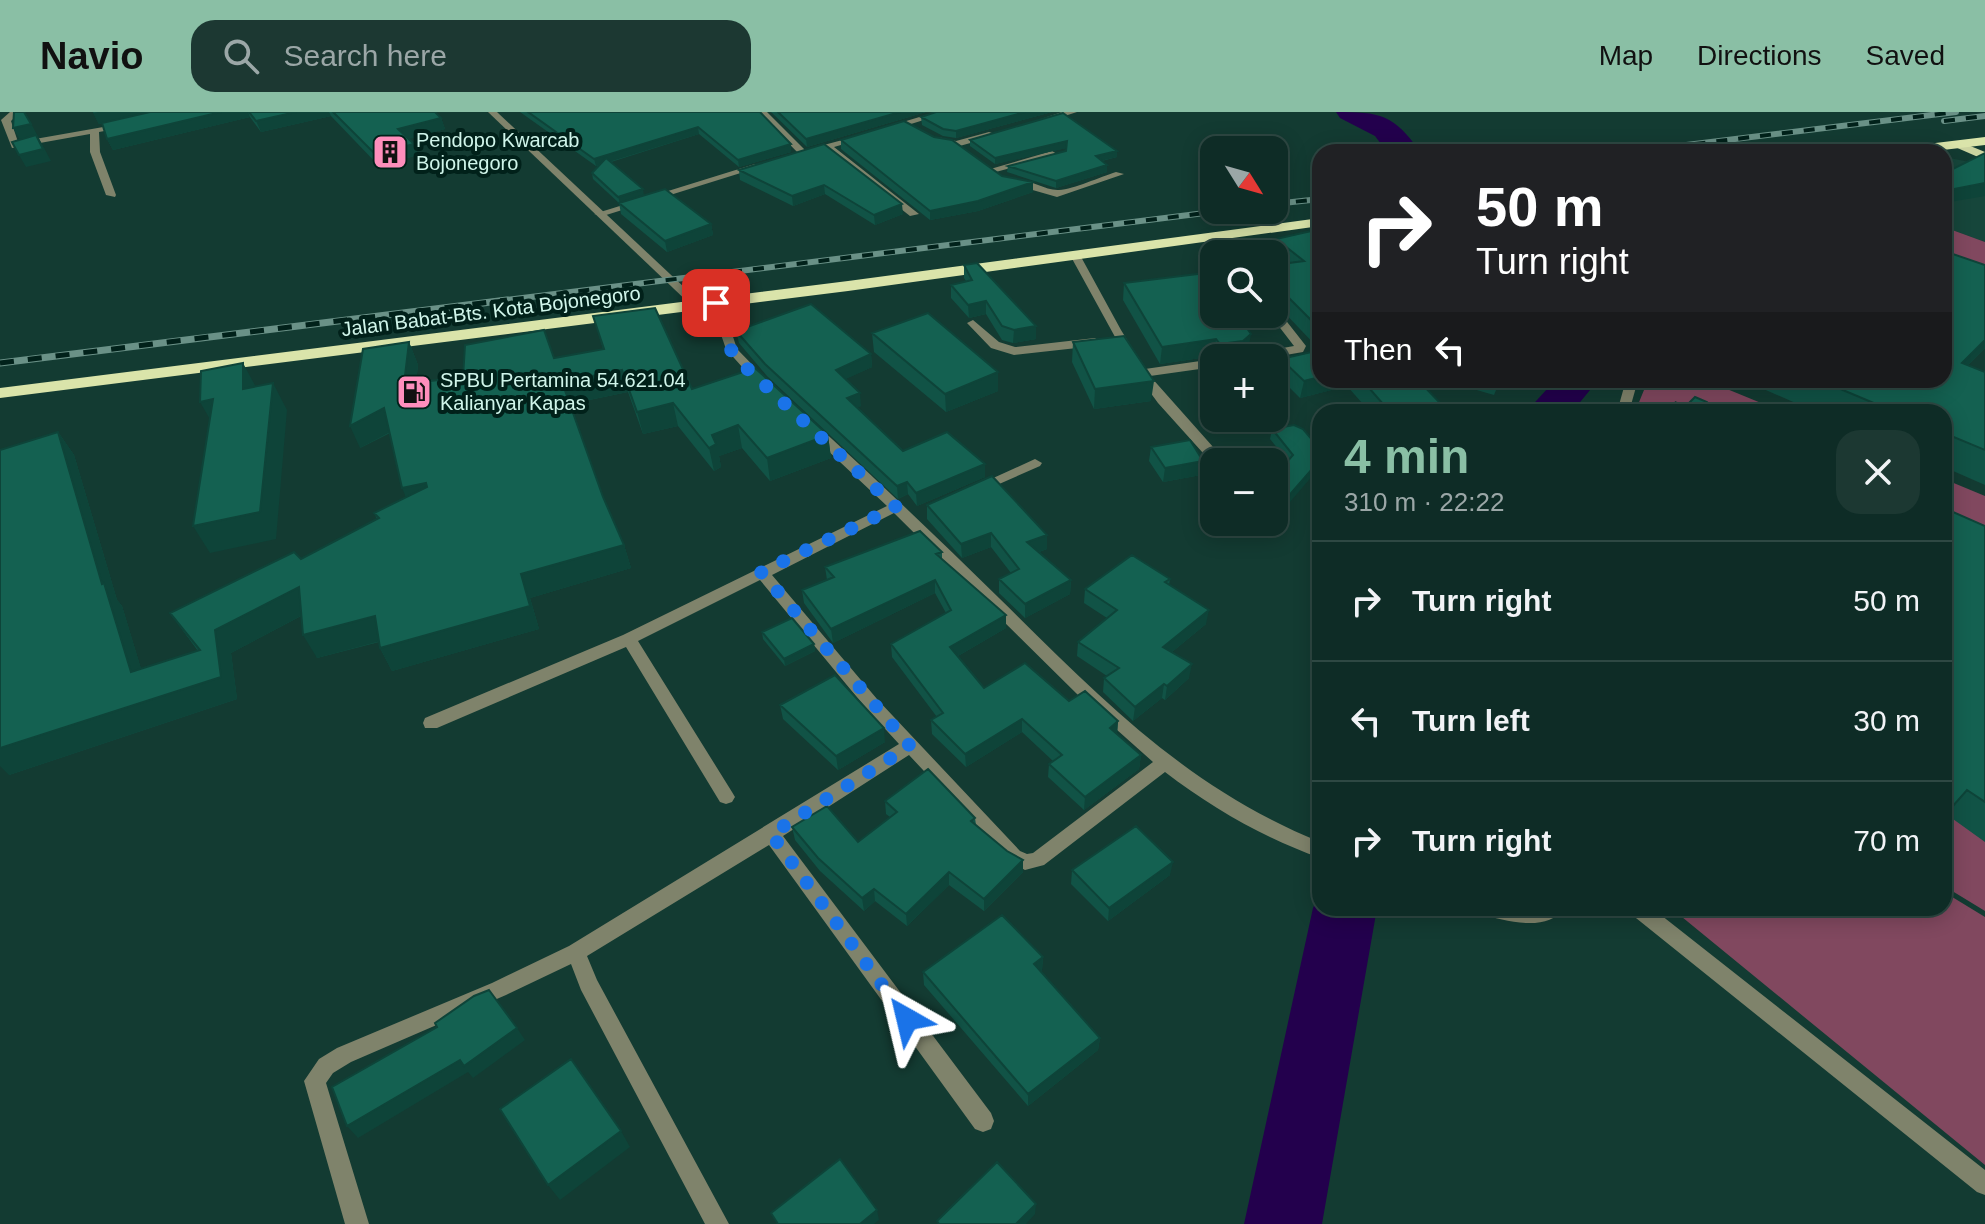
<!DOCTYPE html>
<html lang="en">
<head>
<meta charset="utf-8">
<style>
  body { margin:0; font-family:Helvetica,sans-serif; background:#1c3832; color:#f1f3f6; height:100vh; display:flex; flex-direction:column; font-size:30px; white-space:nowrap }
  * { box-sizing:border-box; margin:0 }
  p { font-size:26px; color:#9ba7a7 }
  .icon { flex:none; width:44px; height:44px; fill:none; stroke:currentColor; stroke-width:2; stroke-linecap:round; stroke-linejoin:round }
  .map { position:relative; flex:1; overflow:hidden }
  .side { position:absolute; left:1312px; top:292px; width:640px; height:512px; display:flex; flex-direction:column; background:#0e2c26; border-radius:24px; box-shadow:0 4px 20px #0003,0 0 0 2px #2e4843 }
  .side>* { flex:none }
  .banner { position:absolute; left:1312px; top:32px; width:640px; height:244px; border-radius:24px; box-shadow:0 4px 20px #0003,0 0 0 2px #2e4843; background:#202124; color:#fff; overflow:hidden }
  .needle { width:52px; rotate:127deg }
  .controls { position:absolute; left:1200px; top:24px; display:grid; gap:16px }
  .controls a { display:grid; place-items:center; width:88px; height:88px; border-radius:16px; background:#0e2c26; box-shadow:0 4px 20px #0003,0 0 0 2px #2e4843; font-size:40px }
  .pin { position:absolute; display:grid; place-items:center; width:68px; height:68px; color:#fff; margin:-34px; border-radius:16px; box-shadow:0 4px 12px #0006 }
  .me { position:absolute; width:88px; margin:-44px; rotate:323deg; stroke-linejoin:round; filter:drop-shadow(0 0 6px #0008) }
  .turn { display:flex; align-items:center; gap:28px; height:168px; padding:0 32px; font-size:36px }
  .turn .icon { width:104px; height:104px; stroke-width:2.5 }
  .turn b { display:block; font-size:56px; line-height:68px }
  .then { display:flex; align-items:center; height:76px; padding:0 32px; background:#0003; gap:16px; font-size:30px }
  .round { display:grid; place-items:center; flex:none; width:84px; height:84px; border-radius:24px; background:#1c3832 }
  .overview { display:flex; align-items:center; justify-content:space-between; height:136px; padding:0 32px }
  h1 { font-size:48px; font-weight:700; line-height:60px; color:#8abfa5 }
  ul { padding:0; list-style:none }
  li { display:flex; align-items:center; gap:24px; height:120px; padding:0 32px; border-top:2px solid #2e4843 }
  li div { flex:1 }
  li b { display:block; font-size:30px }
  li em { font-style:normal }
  header { display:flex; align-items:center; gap:48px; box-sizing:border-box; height:112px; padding:0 40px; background:#8abfa5; color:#111 }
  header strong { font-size:38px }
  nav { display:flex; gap:44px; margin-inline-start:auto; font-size:28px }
  .search { width:560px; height:72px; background:#1c3832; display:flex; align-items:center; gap:20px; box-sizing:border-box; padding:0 28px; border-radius:24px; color:#9ba7a7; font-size:30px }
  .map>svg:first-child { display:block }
</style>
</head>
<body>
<header>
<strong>Navio</strong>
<div class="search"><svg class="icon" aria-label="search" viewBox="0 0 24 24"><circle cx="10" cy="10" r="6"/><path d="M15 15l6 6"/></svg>Search here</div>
<nav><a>Map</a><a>Directions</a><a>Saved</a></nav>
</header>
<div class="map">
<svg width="1985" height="1112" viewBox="0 0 1985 1112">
  <rect width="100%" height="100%" fill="#133b32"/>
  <path fill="#16463b" d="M1944,45L1985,53V130L1944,115Z"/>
  <path fill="#81485f" d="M1944,115L1985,130V180L1944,166Z
    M1643,268H1705L1783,300H1700L1675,289L1672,300H1635L1644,278Z
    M1944,367L1985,384V425L1944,407Z
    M1944,425L1985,442V799L1944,774Z
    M1944,780L1985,805V1053L1671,796H1944Z"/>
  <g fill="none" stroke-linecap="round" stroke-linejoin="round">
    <path fill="#23004d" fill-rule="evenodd" d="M1336,0C1380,0 1394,2 1420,40H1387L1375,24L1340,6Z
      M1546,268H1588L1590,278L1572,300H1526L1548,276Z
      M1320,781V796H1377L1322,1112H1244L1313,796Z"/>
    <path fill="#7f836b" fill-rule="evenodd" d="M10,0H20L11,9L18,30L126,11V15L99,20L100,40L116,83L115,85L106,83L90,40V22L12,36L1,8Z
      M758,0H767L805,38L865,22V26L834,35L919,102L910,104L826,38L800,43Z
      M936,0H950L888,19L883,16Z
      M1062,0H1077L1046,10L1041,7Z
      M989,20L992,21V25L956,35L933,28L938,25L956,29Z
      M1052,39L1057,42L1055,44L992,61L987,58Z
      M755,52L763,54L603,104L594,102Z
      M1116,60L1124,62L1057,85L1008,71C1025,62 1042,79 1059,78C1074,77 1100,65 1116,60Z
      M1071,141L1080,143L1121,218L1145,257L1214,247V255L1150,264L1222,345V350L1212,351L1158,291L1131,254L1070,143Z
      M716,188L722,191L737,237L769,270V276H761L726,237L710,191Z
      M1280,205L1284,206L1306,234L1303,240L1269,246H1243L1249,242L1294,234L1274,208Z
      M973,208L999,230L1015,235L1095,226L1101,230L1095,234L1014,243L991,236L967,211Z
      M1626,268H1638L1629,300H1617Z
      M814,314L819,315C880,371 940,428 999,486C1101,586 1185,675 1320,730V746C1264,726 1212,696 1165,660L1044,753L1025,758L1008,749L909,643L783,724L991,1001L994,1009L991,1017L983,1020L975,1017L769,733L587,844L597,868L729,1112H705L581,878L571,852L506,883L351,950L333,961L326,971L369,1112H345L304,969L319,947L337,936L492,871L569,834L899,632L865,595L760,468L638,529L732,680L735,685L732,690L726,692L720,690L626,535L437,616H425L423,611L425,606L623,523L887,394L809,321L807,318ZM894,401L1079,584L1153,650L1033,741L1027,742L1020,739L877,587L772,463Z
      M1035,347L1042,351L1040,354L981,380L976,381L969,377Z
      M1479,796H1563C1550,821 1503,809 1482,802Z
      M1628,796H1652L1985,1058V1083L1977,1080L1631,802Z"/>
    <path fill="#7f836b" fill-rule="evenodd" d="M488,0H497L701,191V195H693Z"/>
    <path fill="#cbd4a0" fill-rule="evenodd" d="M1955,31H1963L1985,40V48L1955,35Z"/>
    <path fill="#dae4aa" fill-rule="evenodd" d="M1985,25V33L1926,40H1887L1894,36Z
      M1320,106V114L848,179L0,286V276L848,169Z"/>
    <defs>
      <path id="rail-far1" d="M1944,9L1985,4
        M1629,40L1956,0
        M1274,92L1320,87
        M491,190L1229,98"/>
      <path id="rail" d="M0,251L507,188"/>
    </defs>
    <use href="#rail-far1" stroke="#6a9187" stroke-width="6"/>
    <use href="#rail" stroke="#6a9187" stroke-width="7"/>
    <use href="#rail-far1" stroke="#01211a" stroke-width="4" stroke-dasharray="11" stroke-linecap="butt"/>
    <use href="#rail" stroke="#01211a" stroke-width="5" stroke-dasharray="14" stroke-linecap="butt"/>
  </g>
  <path fill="#115346" d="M93,0H435L441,6L445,17L408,27L414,32L418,43L379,54L331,4L261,20L250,5L113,38L107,27L103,11L99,12Z
    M520,0H760L791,40L739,55L699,22L611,50L644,83L711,112L713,123L667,140L621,102L619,91L593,67L592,61L598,54H596Z
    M771,0H926L807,35Z
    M1052,0L956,26L943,24L922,13L921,5Z
    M1063,1L1117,45L1102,49L1107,60L1056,76L1007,60L1008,54L1066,39V36L995,52L970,34V28Z
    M934,25L1002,64L1033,80L978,99L930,108L841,37V28Z
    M824,32L903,102L875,113L825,82L793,94L740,68L739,58Z
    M1320,117V268H1418L1443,294L1442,300H1370L1347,274L1300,286L1278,264L1281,247L1320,238L1278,194L1284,152L1274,143L1276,127Z
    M964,153L1036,227L1013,231L1002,228L986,202L969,206L951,186V173L966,169L964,166Z
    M1985,153V236L1968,253L1985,260V373L1944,355V300H1816L1743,268H1944Z
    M1124,171L1248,239L1240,245L1215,246L1214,244L1160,252L1123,188Z
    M593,204L692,277L828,323L831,346L770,369L742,336L719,344L721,355L714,359L678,314L643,322L628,280L570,292L603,385L624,433L631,456L530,486L539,517L392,559L380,536L379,530L317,546L301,504L231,541L237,587L9,663L58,320L74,343L117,488L122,494L141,557L198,539L170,501L301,447L377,407L374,401L406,385L390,321L360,336L409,230L418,253L416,271L463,265L603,237Z
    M736,219L871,242L872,255L845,267L861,294L857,295L903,339L985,352V365L917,394L908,382L898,387L767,264L739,231Z
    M872,221L998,279L946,300L874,240Z
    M1073,230L1151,289L1094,297L1072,250Z
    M1420,268H1500L1494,283L1456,272L1454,277Z
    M1272,317H1303L1284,397L1274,399V365L1288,349L1270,327Z
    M1151,335L1203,349L1201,363L1163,370L1149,349Z
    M927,393L1047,437L1039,440L1071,468L1070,482L1025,506L999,481V467L1011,461L991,435L962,446L927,407Z
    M1985,414V730L1946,702Z
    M942,440V447L1006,503V516L958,544L984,576L1069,589L1118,609L1117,622L1141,643L1139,657L1084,698L1048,665L1049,652L1053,649L1022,620L966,655L932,622L931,608L937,605L892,545L891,532L946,501L935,481L833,531L804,491L802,478L827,468L825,455Z
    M1170,467L1169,473L1206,512L1172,540L1189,566L1165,588L1162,586L1133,609L1103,580L1104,566L1107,564L1077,544L1078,530L1107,506L1084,491L1085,477Z
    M762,520L814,532L815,539L785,554L763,527Z
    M780,593L885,630L838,658L783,607Z
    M885,689L975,706L976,713L1007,739L1023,748V760L984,799L949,773L907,814L875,789L864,799L820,759L795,728L792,715L858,730L890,705L886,702Z
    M1072,758L1170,763L1108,809L1071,772Z
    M1043,845L1042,858L1041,859L1100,926L1098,938L1028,994L924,873L923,860Z"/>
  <path fill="#0e4439" d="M24,0H25L51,49L26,55L19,43L20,28L13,16Z
    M98,0H160L99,12L93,1Z
    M221,0H248L250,5L113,38L107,27Z
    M296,0H329L331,4L261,20L256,9Z
    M900,0H926L807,35L806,27Z
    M1025,0H1052L956,26V19Z
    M441,6L445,17L402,29L398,17Z
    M698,15L699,22L596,54L594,47Z
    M1067,29V36L995,52V46Z
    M414,32L418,43L379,54L375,42Z
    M791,32V40L739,55L738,48Z
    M1117,39V45L1096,50V44Z
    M1107,53V60L1056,76V69Z
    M1033,70V80L978,99L930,108V99Z
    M1985,71V84L1944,91V79Z
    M824,73L825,82L793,94L792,84Z
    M643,77L644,84L620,91L618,85Z
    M902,92L903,102L875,113L874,103Z
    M711,112L713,123L667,140L665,129Z
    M1281,178L1278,194L1274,195V179Z
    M986,189V202L969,206L968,193Z
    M1036,214V227L1013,231L1014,218Z
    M1251,222L1248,239L1240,245L1217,246L1220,232Z
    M1216,227L1214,244L1160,252L1162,235Z
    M1985,228V236L1944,277L1962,251Z
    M409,230L418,253L413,295L404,272Z
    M871,242L872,255L837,271L836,258Z
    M243,251L257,277H243Z
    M622,258L628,280L569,292L562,270Z
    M998,260V279L946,300L945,282Z
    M1320,265V268H1348L1347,274L1300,286L1304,269Z
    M1154,269L1151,289L1094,297L1095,277Z
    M273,271L287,298L276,427L210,441L193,414Z
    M860,281L861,294L849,299L847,286Z
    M213,287L215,316L200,290Z
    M673,291L678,314L643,322L637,300Z
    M1443,294L1442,300H1415Z
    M384,296L394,318L360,336L350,314Z
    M738,313L742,336L719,344L721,355L714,359L709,336L712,323Z
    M58,320L74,343L117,488L122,494L149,583L131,560L102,472Z
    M828,323L831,346L770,369L767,346Z
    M1320,348V355L1284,397L1274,399V389Z
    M1203,349L1201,363L1163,370L1165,356Z
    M985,352V365L917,394L916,381Z
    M907,370L908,382L898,387L897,374Z
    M426,371L436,394L412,399L402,376Z
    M991,421V435L962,446L961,432Z
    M1047,423V437L1027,444V430Z
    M624,433L631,456L530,486L539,517L392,559L380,536L521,462Z
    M935,468V481L833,531L831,517Z
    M1071,468L1070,482L1025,506V492Z
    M299,475L312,498L231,541L237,587L9,663L0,654V636L221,565L215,518Z
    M1209,498L1206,512L1161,549L1163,535Z
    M1006,503V516L951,548L950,535Z
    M375,504L388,527L317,546L303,523Z
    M814,532L815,539L785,554L784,547Z
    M1192,552L1189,566L1165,588L1167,574Z
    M1164,572L1162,586L1133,609L1135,595Z
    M1022,607V620L966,655L965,642Z
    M1118,609L1117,622L1110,616Z
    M884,616L885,630L838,658L836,644Z
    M1141,643L1139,657L1084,698L1085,685Z
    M1023,748V760L984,799V787Z
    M1173,750L1170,763L1108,809L1109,796Z
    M949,760V773L907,814L906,802Z
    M874,777L875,789L864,799L862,786Z
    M1043,845L1042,858L1034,864V852Z
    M517,916L525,928L473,966L468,960L358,1026L347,1014L460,948Z
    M1100,926L1098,938L1028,994V982Z
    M621,1019L630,1035L560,1088L548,1073Z
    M1036,1092L1035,1102L1026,1112H1016Z
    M877,1098L879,1108L874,1112H860Z"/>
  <path fill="#146151" stroke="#0e4439" stroke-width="2" d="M14,0H24L31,12L13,16Z
    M150,0H221L107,27L102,11Z
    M249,0H296L256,9Z
    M333,0H435L441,6L398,17L414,32L375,42Z
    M528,0H760L791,32L738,48L698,15L594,47Z
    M778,0H900L806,27Z
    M936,0H1025L956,19L943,17L921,5Z
    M1063,1L1117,39L1096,44L1107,53L1056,69L1008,54L1066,39L1067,29L995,46L970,28Z
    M904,9L934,25L952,28L1002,64L1033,70L978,89L930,99L841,28Z
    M36,23L43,37L19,43L12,30Z
    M824,32L902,92L874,103L824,73L792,84L739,58Z
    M1985,41V71L1944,79V59L1947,60Z
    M606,46L643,77L618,85L592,61Z
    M665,77L711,112L665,129L619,91Z
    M1320,117V174L1317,175L1320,178V217L1281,178L1274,179V153L1304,149L1276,127Z
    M1944,139L1985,153V228L1962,251L1985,260V338L1944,321V300H1895L1819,268H1944Z
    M977,151L1036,214L1014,218L1002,214L986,189L968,193L951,173L972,168L964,153Z
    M1214,160V202H1237L1251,222L1243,229L1220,232L1216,227L1162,235L1124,171Z
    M811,192L871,242L836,258L860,281L847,286L903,339L947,320L985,352L916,381L907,370L897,374L765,252L736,219Z
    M655,196L692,277L755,256L828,323L767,346L738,313L712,323L716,332L709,336L673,291L637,300L622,258L562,270L603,385L624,433L521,462L530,494L380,536L375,504L303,523L299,475L215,518L221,565L0,636V338L58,320L102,472L104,471L131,560L200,538L170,501L294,440L301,447L379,406L374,401L427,375L426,371L402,376L384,296L350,314L363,237L409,230L404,272L463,265L465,233L544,218L554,246L604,237L593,204Z
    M928,201L998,260L945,282L872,221Z
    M1124,224L1154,269L1095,277L1073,230Z
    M1320,238V265L1304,269L1281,247Z
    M243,251V277L273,271L260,400L193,414L213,287L200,290L201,259Z
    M1362,268H1418L1443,294L1415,300H1390Z
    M1484,268H1499L1498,272Z
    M1695,285L1707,290L1717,300H1680Z
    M1294,313L1303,317L1320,337V348L1286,387L1274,389V365L1293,343L1272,317Z
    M1190,328L1203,349L1165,356L1151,335Z
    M992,364L1047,423L1027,430L1071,468L1025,492L999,467L1019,457L991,421L961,432L927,393Z
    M1944,396L1985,414V690L1967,678L1944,704Z
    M920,419L942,440L936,442L1006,503L950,535L984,576L1025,551L1069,589L1085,579L1118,609L1110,616L1141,643L1085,685L1049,652L1062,643L1022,607L965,642L931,608L943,601L891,532L951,498L935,468L831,517L802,478L834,465L825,455Z
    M1132,443L1170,467L1165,470L1209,498L1163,535L1192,552L1167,574L1164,572L1135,595L1104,566L1119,556L1078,530L1117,498L1085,477Z
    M792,506L814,532L784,547L762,520Z
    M835,563L884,616L836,644L780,593Z
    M928,657L975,706L971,709L1007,739L1023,748L984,787L949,760L906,802L874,777L862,786L818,746L792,715L827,694L858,730L897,700L885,689Z
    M1136,714L1173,750L1109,796L1072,758Z
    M1002,803L1043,845L1034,852L1100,926L1028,982L923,860Z
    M489,878L517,916L464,954L460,948L347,1014L332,975L437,915L435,911L474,884Z
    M571,947L621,1019L548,1073L500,997Z
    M840,1047L877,1098L860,1112H778L771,1101Z
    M997,1050L1036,1092L1016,1112H939L937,1109Z"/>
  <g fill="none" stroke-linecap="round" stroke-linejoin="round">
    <path stroke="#1a73e8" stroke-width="14" stroke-dasharray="0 25.2" d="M716,191L724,228L739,249L896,395L761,460L910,634L771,722L907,907"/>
  </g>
  <defs>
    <symbol id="building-square" viewBox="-11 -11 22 22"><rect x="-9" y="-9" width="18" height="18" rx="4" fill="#fe8ebc" stroke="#01211a"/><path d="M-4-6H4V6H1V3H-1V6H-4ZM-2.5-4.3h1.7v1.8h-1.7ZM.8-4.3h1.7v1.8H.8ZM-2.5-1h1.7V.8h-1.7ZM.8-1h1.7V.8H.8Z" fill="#111"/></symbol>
    <symbol id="fuel-square" viewBox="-11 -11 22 22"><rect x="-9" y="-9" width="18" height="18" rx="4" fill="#fe8ebc" stroke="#01211a"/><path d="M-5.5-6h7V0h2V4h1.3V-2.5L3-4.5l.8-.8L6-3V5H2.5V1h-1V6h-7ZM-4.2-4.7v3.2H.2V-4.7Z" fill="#111"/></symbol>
  </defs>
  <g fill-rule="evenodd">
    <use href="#building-square" x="370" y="20" width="40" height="40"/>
    <use href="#fuel-square" x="394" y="260" width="40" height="40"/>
  </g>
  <g text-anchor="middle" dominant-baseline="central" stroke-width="8" stroke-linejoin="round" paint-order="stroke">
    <g font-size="20" fill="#d0f5ea" stroke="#01211a" text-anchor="start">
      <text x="416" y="28">Pendopo Kwarcab<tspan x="416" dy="23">Bojonegoro</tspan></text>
      <text x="440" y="268">SPBU Pertamina 54.621.04<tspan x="440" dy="23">Kalianyar Kapas</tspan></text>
    </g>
    <g font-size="20" fill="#d0f5ea" stroke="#01211a">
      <text transform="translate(491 199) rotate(-7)">Jalan Babat-Bts. Kota Bojonegoro</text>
    </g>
  </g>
</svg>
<div class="controls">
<a><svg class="needle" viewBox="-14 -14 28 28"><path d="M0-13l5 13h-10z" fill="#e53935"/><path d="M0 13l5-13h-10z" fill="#9ba7a7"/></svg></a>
<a><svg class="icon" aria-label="search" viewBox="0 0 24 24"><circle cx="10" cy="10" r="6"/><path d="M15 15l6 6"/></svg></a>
<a>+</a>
<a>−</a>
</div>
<div class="pin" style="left:716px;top:191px;background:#d93025"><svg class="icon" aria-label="arrive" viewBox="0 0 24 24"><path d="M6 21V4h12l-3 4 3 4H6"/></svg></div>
<svg class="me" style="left:907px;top:907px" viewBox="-20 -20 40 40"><path d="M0-17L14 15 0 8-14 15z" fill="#1a73e8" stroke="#fff" stroke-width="4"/></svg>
<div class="banner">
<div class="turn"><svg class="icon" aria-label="right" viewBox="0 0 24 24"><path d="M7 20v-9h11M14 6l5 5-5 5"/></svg><div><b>50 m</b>Turn right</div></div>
<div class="then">Then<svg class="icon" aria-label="left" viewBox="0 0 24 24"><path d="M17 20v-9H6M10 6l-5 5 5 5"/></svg></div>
</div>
<section class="side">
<div class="overview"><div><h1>4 min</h1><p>310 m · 22:22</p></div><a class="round"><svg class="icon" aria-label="close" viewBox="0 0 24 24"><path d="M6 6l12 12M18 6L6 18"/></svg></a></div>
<ul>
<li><svg class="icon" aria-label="right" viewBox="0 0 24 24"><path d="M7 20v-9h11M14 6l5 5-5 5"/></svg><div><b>Turn right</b></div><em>50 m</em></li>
<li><svg class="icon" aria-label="left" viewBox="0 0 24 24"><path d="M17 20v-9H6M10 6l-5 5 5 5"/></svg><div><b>Turn left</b></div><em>30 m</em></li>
<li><svg class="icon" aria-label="right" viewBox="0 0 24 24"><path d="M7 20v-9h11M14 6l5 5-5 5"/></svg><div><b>Turn right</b></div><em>70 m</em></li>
</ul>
</section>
</div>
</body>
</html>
